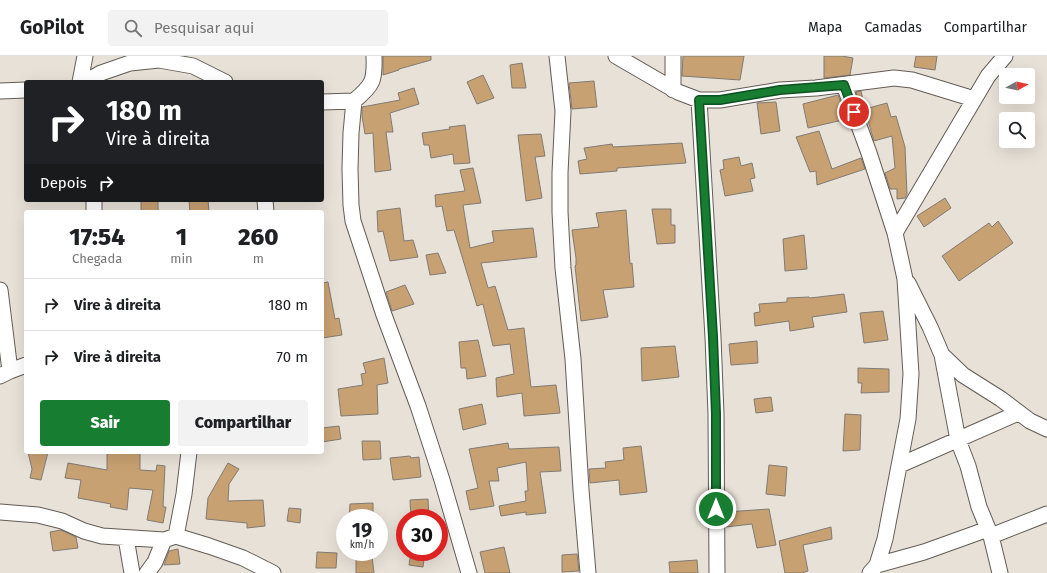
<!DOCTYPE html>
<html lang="pt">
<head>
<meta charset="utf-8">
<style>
  body { margin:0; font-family:"Fira Sans",sans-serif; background:#f2f2f2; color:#202124; height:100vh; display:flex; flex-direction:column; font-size:15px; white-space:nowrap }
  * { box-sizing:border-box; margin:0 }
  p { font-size:13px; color:#757577 }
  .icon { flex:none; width:22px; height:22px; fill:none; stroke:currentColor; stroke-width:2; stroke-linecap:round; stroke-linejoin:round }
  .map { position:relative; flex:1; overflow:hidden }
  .panel { position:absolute; left:24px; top:154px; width:300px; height:244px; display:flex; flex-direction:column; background:#fff; border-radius:4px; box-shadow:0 4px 16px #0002 }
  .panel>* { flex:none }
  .banner { position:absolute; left:24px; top:24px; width:300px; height:122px; border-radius:4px; box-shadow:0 4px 16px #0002; background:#202124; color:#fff; overflow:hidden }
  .needle { width:26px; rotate:82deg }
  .controls { position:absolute; left:999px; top:12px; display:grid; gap:8px }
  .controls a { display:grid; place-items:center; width:36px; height:36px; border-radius:4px; background:#fff; box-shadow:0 4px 16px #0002; font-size:20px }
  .speed { position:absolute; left:336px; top:453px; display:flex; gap:8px; font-size:20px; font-weight:700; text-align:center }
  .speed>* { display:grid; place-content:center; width:52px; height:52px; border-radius:50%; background:#fff; box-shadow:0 4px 16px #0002; line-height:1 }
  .speed small { font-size:10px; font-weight:400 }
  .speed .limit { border:6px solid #d22; background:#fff; color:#111 }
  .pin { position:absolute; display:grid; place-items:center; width:34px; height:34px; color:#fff; margin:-17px; border:2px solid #fff; border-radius:50%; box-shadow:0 1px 4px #0007 }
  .me { position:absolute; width:44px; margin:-22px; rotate:0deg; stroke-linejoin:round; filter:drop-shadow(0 0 3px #0008) }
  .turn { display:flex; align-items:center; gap:14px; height:84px; padding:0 16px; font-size:18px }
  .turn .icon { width:52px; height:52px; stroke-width:2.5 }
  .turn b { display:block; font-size:28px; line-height:34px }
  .then { display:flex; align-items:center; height:38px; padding:0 16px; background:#0003; gap:8px; font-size:15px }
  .eta { display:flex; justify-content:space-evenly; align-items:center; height:68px; text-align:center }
  .eta b { font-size:24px; font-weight:800; line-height:28px }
  .button { display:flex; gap:8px; margin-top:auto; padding:8px 16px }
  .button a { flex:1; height:46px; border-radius:4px; background:#177d31; color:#fff; font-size:16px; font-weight:800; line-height:46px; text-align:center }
  .button a+a { background:#f2f2f2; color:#202124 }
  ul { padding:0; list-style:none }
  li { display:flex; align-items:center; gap:12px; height:52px; padding:0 16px; border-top:1px solid #e0e0e0 }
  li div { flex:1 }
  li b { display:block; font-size:15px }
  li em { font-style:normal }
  header { display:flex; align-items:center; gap:24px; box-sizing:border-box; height:56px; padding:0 20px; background:#fff; border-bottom:1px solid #e0e0e0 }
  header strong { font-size:19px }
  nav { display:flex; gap:22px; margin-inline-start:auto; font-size:14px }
  .search { width:280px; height:36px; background:#f2f2f2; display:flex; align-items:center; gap:10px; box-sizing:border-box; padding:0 14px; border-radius:4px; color:#757577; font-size:15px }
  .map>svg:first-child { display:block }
</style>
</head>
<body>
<header>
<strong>GoPilot</strong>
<div class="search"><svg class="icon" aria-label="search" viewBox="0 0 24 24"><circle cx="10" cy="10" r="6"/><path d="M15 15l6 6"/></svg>Pesquisar aqui</div>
<nav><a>Mapa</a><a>Camadas</a><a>Compartilhar</a></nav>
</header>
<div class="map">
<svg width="1047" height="517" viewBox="0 0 1047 517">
  <rect width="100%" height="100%" fill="#e8e1d8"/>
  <path fill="#c8a172" stroke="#817b73" d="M383,0H431V4L399,13V14L383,19Z
    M683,0H744L740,24L682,20Z
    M824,0H842L853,2L850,19L824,22Z
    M916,0H937L935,14L914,11Z
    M522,7L526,32H512L510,9Z
    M483,19L494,42L477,48L467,26Z
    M594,25L597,51L572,53L569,27Z
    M414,32L419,48L390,57L393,76H386L391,114L375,116L373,77L365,78L362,60V51L400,44L398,37Z
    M861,35L865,53L887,47L891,61L896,60L905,91L907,138L905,142L897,143V133H890L885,117L895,112L892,80L874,85L866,58L864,59L856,36Z
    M838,39L847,63L808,72L803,48Z
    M776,46L780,75L761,78L757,47Z
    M465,69L470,107L454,108L453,98L431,102L429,89H424L422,77L450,73L449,71Z
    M819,75L832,113L861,102L865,113L817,129L816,115L810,116L796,81Z
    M541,78L545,100L535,101L542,142L526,145L518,79Z
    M682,87L686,107L617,112V115L580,118L578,105L587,103L584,92L612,88L613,91Z
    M739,101L741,110L752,107L755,122L750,123L753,135L725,140L720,114L724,113L723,104Z
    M473,112L481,147L463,149L470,192L494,186L492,175L533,172L537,201L481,207L488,232L495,230L508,274L524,272L531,331L556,329L560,357L524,360L522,337L497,341L496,322L514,318L510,288L493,290L483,248L477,250L454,174L447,175L442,150L436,151L435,139L465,135L460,114Z
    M945,142L951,152L924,171L917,160Z
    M141,144H158V155H141Z
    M189,144H208L209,156H190Z
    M400,152L404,185L413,184L418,201L390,205L383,175L378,176L377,155Z
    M652,153H671V169H675V187L657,188Z
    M626,154L630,208L632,207L634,231L603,234L608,261L581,265L575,210L576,209V202L572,174L599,171L596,157Z
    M998,165L1013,187L959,225L942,200L989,167L992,171Z
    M804,179L807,213L785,215L783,183Z
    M438,197L446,217L430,219L426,199Z
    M328,226L335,263L339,262L342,279L322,282V227Z
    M405,229L414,248L392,255L386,236Z
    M844,238L847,256L812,261L814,271L790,275L789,265L755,270L754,257L760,256L759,248L787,246V242L809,241L810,242Z
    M883,255L888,284L864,287L860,257Z
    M478,284L486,320L467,323L466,312H461L459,286Z
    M757,285L758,307L731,309L729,288Z
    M675,290L679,321L642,325L641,292Z
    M384,302L388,327L377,329L378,358L341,360L338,333L363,329L361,318L366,317L363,307Z
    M858,312L889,313V336L861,337L862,327H858Z
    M771,341L773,355L756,357L754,343Z
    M482,348L486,368L463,374L459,353Z
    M845,358L861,359L860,394L843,395Z
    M339,370L341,383L322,386V372Z
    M362,385H380L381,403L363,404Z
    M508,387L509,393L559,391L561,415L540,416L546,457L526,459V456L501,460L499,450L526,445L525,435H528L526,406L497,412L499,425H489L494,450L470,454L466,435L478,432L469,393Z
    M641,390L647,436L620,439L619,424L590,427L589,413L606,412L605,406L624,404L623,392Z
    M28,396H48L41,424L30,422L32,413Z
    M107,396H140V414L156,415L157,409L165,410L163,451H166L163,467L147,464L153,434L129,432L127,454L110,451L111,448L78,442L81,424L65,422L68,407L107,414Z
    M410,400L411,402L419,401L421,421L393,424L390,402Z
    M228,407L239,413L229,428L228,445L263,444L265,470L247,472V467L206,463L208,442Z
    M769,409L787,411L785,440L766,438Z
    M428,443L429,462H411L410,444Z
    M373,447V462H349L350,448Z
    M289,452L301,453L300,467L287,465Z
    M769,453L776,489L757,492L752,468L726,471V456Z
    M831,471L832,483L803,489L808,515L802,517H785L779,485Z
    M61,474L76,481L78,492L53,495L50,476Z
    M504,491L510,517H485L480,496Z
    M178,493L180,508L164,509L169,495Z
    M317,496L337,497L336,512H316Z
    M411,496H425L423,511L409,509Z
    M577,498L579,515L562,516V499Z
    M372,500L374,517H356V502Z
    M697,504L698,517H670L669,506Z"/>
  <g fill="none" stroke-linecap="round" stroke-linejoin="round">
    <defs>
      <path id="minor" d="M374,0C375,25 373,29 354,45L351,77L350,113L351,149L353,165L384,259L418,350L442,424L469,517
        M557,0L563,55L560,117V156L563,212L573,303L581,434L588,517
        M616,0L678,36L699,44H720L780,34L816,32L894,22L912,24L974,43
        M673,0V34
        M80,26L85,0
        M85,26L101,17L130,7L159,4L193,10L225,26
        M844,29L869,97L895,177L905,223L911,318L908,363L885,483L877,509L870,517
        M0,35L26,34
        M699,44L713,281L716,358L717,517
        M322,46L354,45
        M94,144V156
        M265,144L266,156
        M895,177L988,20L1005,0
        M908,227L930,271L942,299L958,384L968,410L979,451L991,480L1000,517
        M0,234L10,315
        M942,299L963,319L1001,343L1030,365L1047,373
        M0,320L10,315L26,309
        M900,409L1018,357
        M0,456L38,459L62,465L84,475L102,480L164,484L176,480L209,490L243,502L273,517
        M176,480L184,438L189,396
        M991,480L1047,458
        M126,482L132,517
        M877,509L924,496L988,473
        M147,517L155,506L164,484"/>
    </defs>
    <use href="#minor" stroke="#625c55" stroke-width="17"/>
    <use href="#minor" stroke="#fff" stroke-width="15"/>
  </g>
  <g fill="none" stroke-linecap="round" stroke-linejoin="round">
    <defs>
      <path id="route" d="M716,453V358L713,281L699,44H720L780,34L844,29L854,56"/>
    </defs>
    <use href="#route" stroke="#0f5120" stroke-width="10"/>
    <use href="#route" stroke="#177d31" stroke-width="7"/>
  </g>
</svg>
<div class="controls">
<a><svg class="needle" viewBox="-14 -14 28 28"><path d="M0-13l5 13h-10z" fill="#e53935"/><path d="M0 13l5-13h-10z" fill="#757577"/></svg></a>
<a><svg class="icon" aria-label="search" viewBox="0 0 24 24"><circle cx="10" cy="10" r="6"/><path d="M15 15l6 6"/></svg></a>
</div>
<div class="speed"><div>19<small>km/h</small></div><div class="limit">30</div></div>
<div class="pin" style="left:854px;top:56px;background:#d93025"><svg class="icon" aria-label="arrive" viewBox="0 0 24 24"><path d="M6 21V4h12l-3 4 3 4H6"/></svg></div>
<svg class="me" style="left:716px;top:453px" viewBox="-20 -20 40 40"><circle r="17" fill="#177d31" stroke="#fff" stroke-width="3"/><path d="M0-11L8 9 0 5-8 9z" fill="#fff"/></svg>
<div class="banner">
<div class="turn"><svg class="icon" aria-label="right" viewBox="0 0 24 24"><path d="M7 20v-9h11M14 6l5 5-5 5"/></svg><div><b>180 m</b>Vire à direita</div></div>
<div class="then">Depois<svg class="icon" aria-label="right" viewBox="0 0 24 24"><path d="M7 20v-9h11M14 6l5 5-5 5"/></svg></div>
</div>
<section class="panel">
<div class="eta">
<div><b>17:54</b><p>Chegada</p></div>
<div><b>1</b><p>min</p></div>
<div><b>260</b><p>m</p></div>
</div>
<ul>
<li><svg class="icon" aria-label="right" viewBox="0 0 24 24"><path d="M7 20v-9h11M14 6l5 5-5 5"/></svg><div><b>Vire à direita</b></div><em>180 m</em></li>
<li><svg class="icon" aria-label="right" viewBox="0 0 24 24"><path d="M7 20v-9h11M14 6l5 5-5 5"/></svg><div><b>Vire à direita</b></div><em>70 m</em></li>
</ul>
<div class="button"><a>Sair</a><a>Compartilhar</a></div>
</section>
</div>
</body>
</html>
